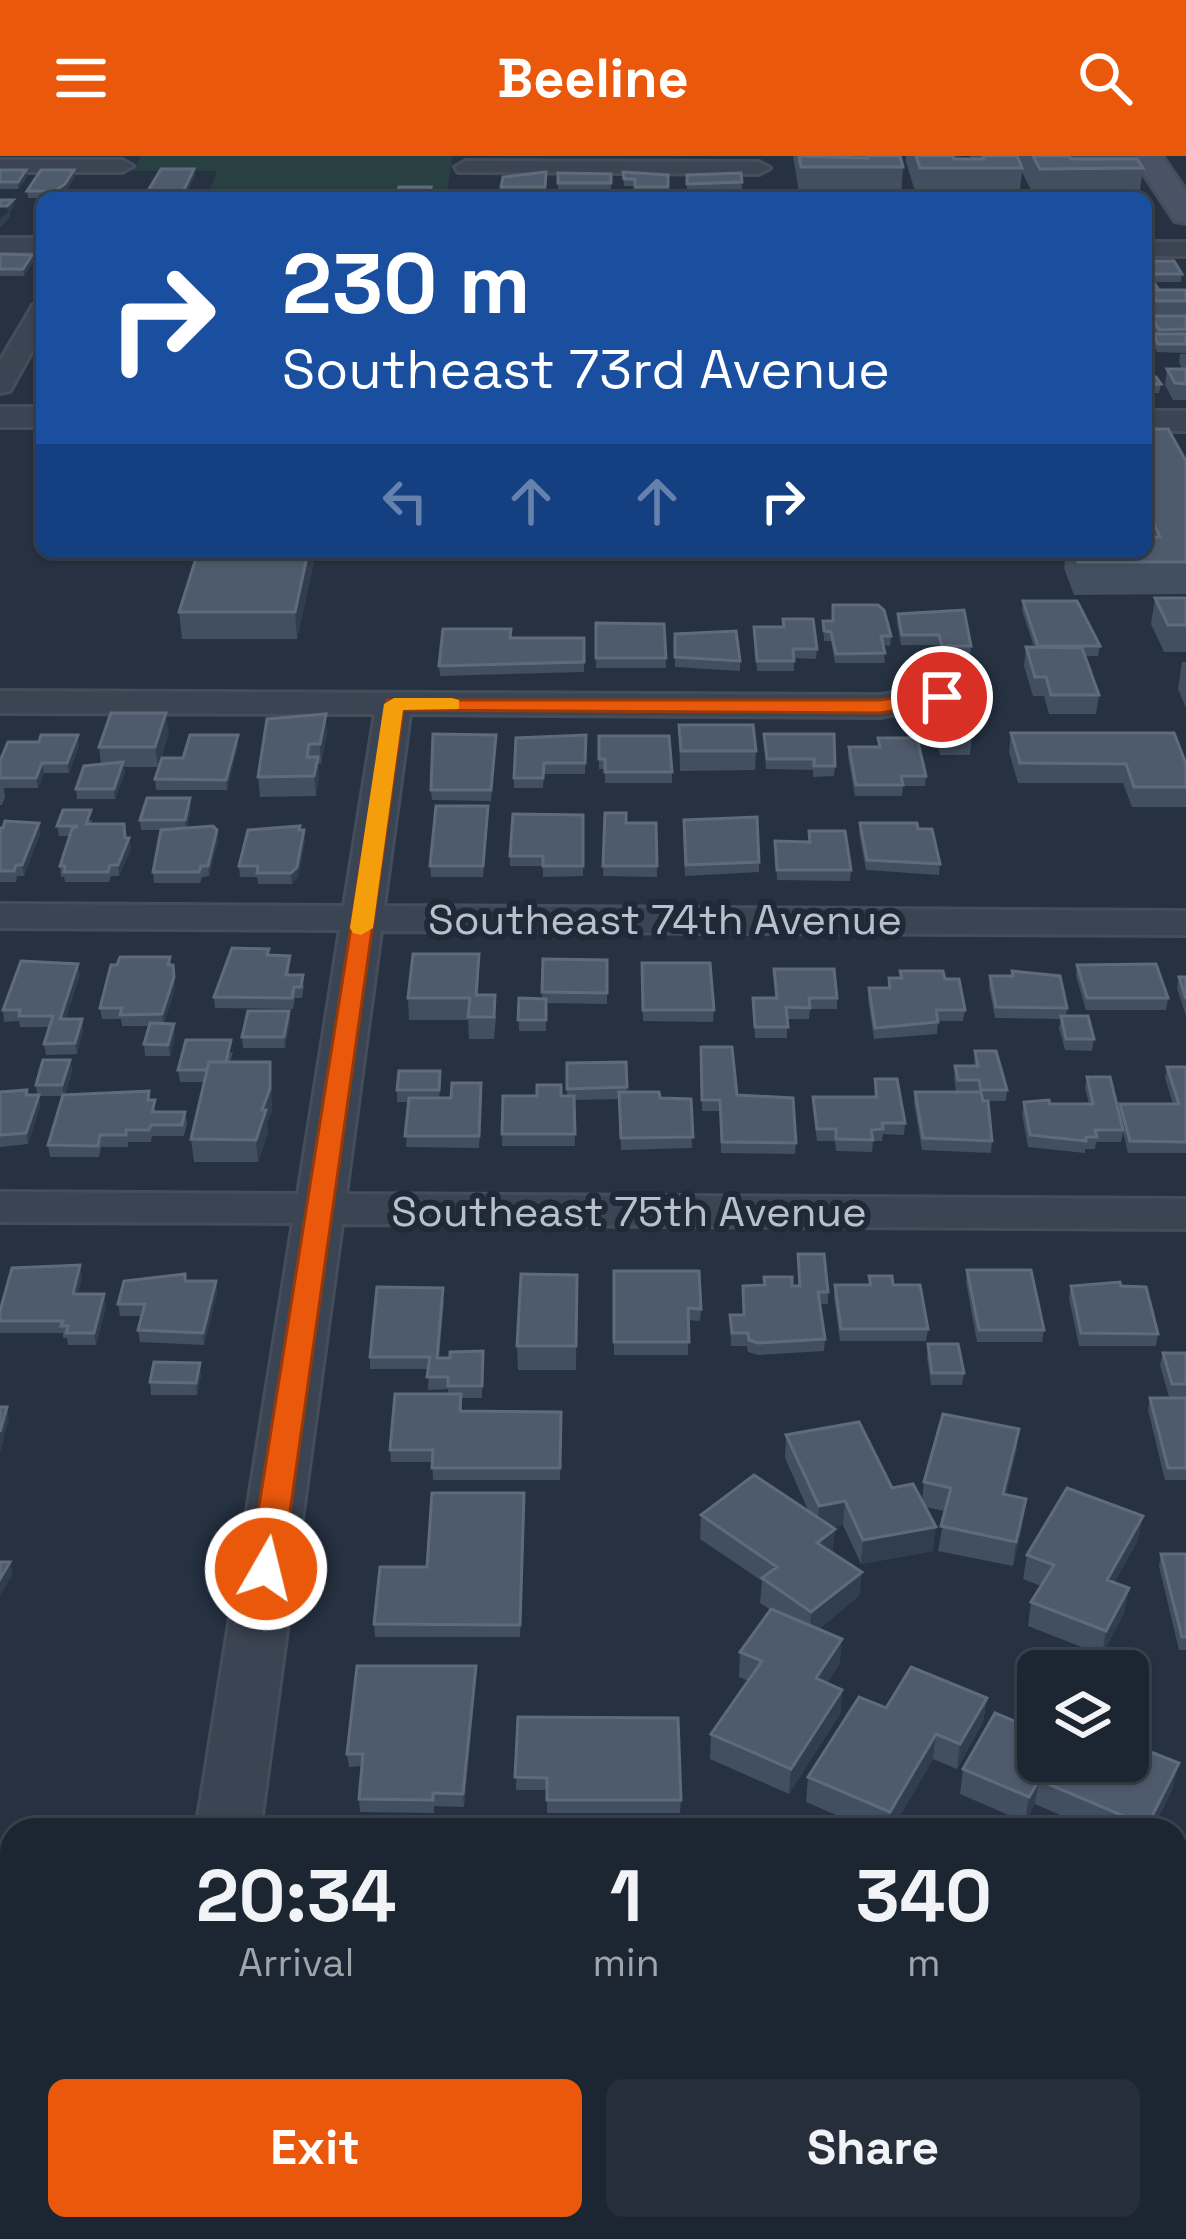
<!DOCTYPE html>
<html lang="en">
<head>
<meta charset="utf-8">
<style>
  body { margin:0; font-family:"Space Grotesk",sans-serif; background:#252e3a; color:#f1f3f6; height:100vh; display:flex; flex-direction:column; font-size:45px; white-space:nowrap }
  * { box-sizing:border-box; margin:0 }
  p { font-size:39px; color:#a0a5ac }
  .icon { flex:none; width:66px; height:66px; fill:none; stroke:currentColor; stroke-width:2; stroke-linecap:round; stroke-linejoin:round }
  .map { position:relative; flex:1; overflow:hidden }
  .drawer { position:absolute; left:0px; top:1662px; width:1188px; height:423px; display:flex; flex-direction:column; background:#1c2632; border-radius:36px 36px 0 0; box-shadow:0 3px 9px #0004,0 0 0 3px #3a434d }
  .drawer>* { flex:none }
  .guide { position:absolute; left:36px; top:36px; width:1116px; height:366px; border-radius:18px; box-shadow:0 3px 9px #0004,0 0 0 3px #3a434d; background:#1a4fa0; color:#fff; overflow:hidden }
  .tools { position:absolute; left:1017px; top:1494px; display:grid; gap:24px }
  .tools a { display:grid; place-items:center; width:132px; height:132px; border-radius:18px; background:#1c2632; box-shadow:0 3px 9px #0004,0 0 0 3px #3a434d; font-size:60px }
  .pin { position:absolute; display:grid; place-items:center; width:102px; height:102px; color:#fff; margin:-51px; border:6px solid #fff; border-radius:50%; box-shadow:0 3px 12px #0007 }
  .me { position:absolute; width:132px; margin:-66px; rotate:8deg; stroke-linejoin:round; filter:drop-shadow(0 0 9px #0008) }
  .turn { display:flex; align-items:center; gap:42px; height:252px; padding:0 48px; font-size:54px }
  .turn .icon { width:156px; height:156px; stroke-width:2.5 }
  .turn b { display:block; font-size:84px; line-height:102px }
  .lanes { display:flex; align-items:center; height:114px; padding:0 48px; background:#0003; justify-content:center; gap:60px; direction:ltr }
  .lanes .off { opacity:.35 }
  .eta { display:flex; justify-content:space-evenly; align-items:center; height:204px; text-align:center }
  .eta b { font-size:72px; font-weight:700; line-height:84px }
  .button { display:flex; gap:24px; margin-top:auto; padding:24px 48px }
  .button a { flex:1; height:138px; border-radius:18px; background:#ea580c; color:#fff; font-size:48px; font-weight:700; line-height:138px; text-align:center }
  .button a+a { background:#252e3a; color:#f1f3f6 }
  header { display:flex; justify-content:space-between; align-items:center; height:156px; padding:0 48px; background:#ea580c; color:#fff; font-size:54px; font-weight:700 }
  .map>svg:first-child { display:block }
</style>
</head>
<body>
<header><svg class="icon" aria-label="menu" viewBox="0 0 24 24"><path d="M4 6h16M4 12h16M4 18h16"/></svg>Beeline<svg class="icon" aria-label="search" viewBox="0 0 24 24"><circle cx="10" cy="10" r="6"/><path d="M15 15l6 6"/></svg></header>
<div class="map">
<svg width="1186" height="2083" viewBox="0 0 1186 2083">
  <rect width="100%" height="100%" fill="#263242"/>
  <path fill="#294043" d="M141,0H453L446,42H207L217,15H132Z"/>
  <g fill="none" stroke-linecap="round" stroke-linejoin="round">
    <defs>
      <path id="minor" d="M0,4H122L133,10L122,16H0Z
        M466,5L759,6L770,12L759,18L458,16L455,11Z
        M0,82H42V96H0Z
        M1146,86H1186V100H1146Z
        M42,146V177L10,235L0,237V205L33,149Z
        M942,530L954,534L960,541L954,548L880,561L410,558L384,750L1186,755V779L381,775L346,1038L1186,1043V1073L342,1068L260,1674H196L293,1067L0,1066V1036L298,1038L340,774L0,772V748L344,750L375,558L0,557V535L880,539Z
        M134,2073H208L207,2083H133Z"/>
      <path id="tertiary" d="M0,251H42V271H0Z
        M1146,255H1186V275H1146Z"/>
      <path id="secondary" d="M1132,0H1162L1186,35V67L1175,65Z"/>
    </defs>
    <use href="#minor" stroke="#454d5b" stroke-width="6"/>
    <use href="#tertiary" stroke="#454d5b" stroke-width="6"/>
    <use href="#secondary" stroke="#454d5b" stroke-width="6"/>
    <use href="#minor" fill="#3b4452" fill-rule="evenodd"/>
    <use href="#tertiary" fill="#3b4452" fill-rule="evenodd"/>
    <use href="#secondary" fill="#495365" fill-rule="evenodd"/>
  </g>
  <path fill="#414f60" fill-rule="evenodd" d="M793,0H836L837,2H857L858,0H904L900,1L903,11L901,42H800Z
    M906,0H965L954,1V3H970V0H1133L1132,3L1143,12L1139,42H917L906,6ZM1022,16L1035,42H1019Z
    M194,13L195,19L184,42H133L146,38Z
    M0,14H26L27,21L18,33H0Z
    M546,16L545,38H502L501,31Z
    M623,16L668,19V38H635V30H624Z
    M558,17L611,18V34H558Z
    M741,17L742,33L687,35V19Z
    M75,21L66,35L56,42H28L27,35Z
    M431,31V42H397V38Z
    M0,98L32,99L33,106L24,120H0Z
    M1146,105L1182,118L1181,126H1153L1158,134H1186V197L1157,196L1152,186L1153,178H1155L1150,168L1151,160H1154L1148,149L1149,142H1146Z
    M1180,198H1186V244H1173L1165,229L1167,213H1182L1179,206Z
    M1146,221L1161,228L1159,237H1146Z
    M1146,273L1186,305V438L1074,439L1064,412L1066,396H1146Z
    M198,396H316L297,483H182L179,456Z
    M385,396H635V398H385Z
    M661,396H683L679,404L661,401Z
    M1155,442H1186V496H1164L1151,468Z
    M1023,445L1100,490L1098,500H1084L1099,539L1096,558H1049L1044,540H1033L1024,510L1026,491H1034L1022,454Z
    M898,458L971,490L970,500H941L938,489H901L897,467Z
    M783,463L817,493L816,503L794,502V515H757L754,471H782Z
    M823,465L891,480L890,490L883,489L885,507H835L831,485H824Z
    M596,467L664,468L666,512H596Z
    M675,478L740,505V515L675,511Z
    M584,482V516L440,520L439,510Z
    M1182,506H1186V552L1178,533Z
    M938,562L972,580L970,599H940L936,581Z
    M679,569L756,595L755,614L680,615Z
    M169,577L158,611H124L125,616L115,643H77L76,633L101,608L99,591Z
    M327,577L321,608H318L319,621L316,640L260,641L258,621Z
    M1011,577L1186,608V651H1132L1123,627H1018L1009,596Z
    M764,578L835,610L834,620L813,621V614L766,613Z
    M586,579L585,618H544L543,632H514V622Z
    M599,580L672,616V627H605V613H599Z
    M878,582L926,620L925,630H903L902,640H855L848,601L849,591H878Z
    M238,589L227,634H156L155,623L183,602Z
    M496,589L491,645L432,644L431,634Z
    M79,590L69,617H44L38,632H4L5,641L2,649H0V605Z
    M191,652L187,672L218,685L209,720L202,721L200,727H154L153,716L161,674H141L140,664Z
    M605,657L626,667H656L657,721L603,720Z
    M583,659V720L543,721V710H510V700Z
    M488,660L483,721H431L430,710Z
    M92,664L91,668L129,682L131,692L119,720H111L109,726H65L64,721H61L60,710L69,680H59L57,670Z
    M860,667L918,673L940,708L939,719L866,714L859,677Z
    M300,670L305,685L298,721L292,728H258L257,721H240L239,710Z
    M0,672L40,678L24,720H17L16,726H0Z
    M683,674L759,706V716L685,720Z
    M809,675L851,714L850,725L777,724L775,685H808Z
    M269,793V799L290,800L289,819L304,830L302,842H295L293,853L215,852L214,841Z
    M170,801L171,809H173L175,832L164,867L175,879L170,900H145L144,888L150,870H122L121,863H102L100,852Z
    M543,803L607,804V848L546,847V875H519V842L542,843Z
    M642,807L714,854L713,866L643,865Z
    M1077,809L1168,842L1166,854H1086L1076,820Z
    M774,813L837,842V853H810L809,863H787V882H755L753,842H775Z
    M900,815L945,823L965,854L963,865H938L937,878L874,883L868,843L869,832H888L889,822H899Z
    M1012,815L1067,852L1066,860L1094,883L1092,895L1065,894L1059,872L1061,863L995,862L989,831L990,820H1012Z
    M80,819L65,863H82L83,874L77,898L46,899L44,888L49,871H20L19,865L4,866L3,854Z
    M479,819L478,839L496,861L494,883H469L468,864H409L408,842Z
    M1179,821H1186V860L1177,832Z
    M289,855L290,866L285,892H243L242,881Z
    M701,891L737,939L796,987L795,998L721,997L720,955H702Z
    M975,895L1007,934L1006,945H988L992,985L991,997L922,994L914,947L915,936H956L954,922L955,910H974Z
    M233,896L230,906H270L272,955L267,967L268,976L258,1006H194L191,983L204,926H180L178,914Z
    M70,904L72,915L65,939L151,944L156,956H185L187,967L184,980H152L151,986H128V991H101L99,1001H50L48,989L63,940H39L40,950L28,988L0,991V936L27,934L28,939H37L36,929Z
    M626,906L627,936L660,942L691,943L692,992L621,994L619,943L574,944L575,990H502L503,940H567V907Z
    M1167,911H1186V997H1128L1123,976L1121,986H1096L1095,993H1085V997L1028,991L1022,958L1024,946L1089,948L1085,932L1087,921L1119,956L1120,948H1173L1165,922Z
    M875,923L905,967L904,979L883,978L882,985H873L872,996L836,995L835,985H817L813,952V941H874Z
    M441,927L439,942L482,938L479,992L406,991L409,946H397V934Z
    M798,1098L828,1136V1148H820L825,1183L824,1195L758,1199L748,1196L747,1190H731L730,1159H743V1130L764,1129V1121L792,1130H798Z
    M967,1114L1044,1174L1042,1186H977L966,1126Z
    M614,1115L701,1153L700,1165L688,1164V1199H614Z
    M577,1119L576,1214H518L517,1190Z
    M82,1120L78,1138L106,1150L96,1189H68L67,1182H63V1177H0V1155Z
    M869,1120L893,1129L928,1173L926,1185H840L834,1141L835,1129H868Z
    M186,1125H216L217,1137L204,1189L140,1186L138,1174L141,1160H120L118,1148Z
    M1071,1130H1121L1158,1178L1156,1190H1079L1069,1142Z
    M444,1144L439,1202H450L483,1195L482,1242H462V1255L561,1256L560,1324H433L432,1306H391L390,1294L448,1238V1233L428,1234L429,1213H370V1201Z
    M928,1188L964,1217L962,1229H931L927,1201Z
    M1163,1197H1186V1241H1169L1160,1209Z
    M201,1219L197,1239H151L150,1226Z
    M1150,1242H1186V1324H1165L1148,1254Z
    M1019,1273L1016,1297L1006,1338L1023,1367L1013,1410L938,1395L945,1355L925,1351L933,1395L861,1408L843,1369L832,1371L833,1397L862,1416L859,1440L819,1473L840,1507L827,1527L842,1534L840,1558L789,1638L710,1603L711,1578L749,1525L739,1521L740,1496L771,1454L760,1447L762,1425L700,1383L701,1359L809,1356L785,1302L786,1279L922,1345L924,1326Z
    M525,1350L520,1481H375L374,1468L427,1411Z
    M1138,1384L1114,1427L1129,1432L1124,1457L1102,1499L1028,1470L1031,1446L1041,1430L1023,1423L1027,1399Z
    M1161,1398H1186V1494H1179L1159,1410Z
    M476,1510V1523L464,1651L434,1650V1657L360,1656L359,1643L362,1610L349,1611L347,1598Z
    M987,1542L983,1566L957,1613L933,1603L892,1674H871L806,1646L808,1621L886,1552Z
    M518,1561L681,1644L680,1657H547V1634H516Z
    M963,1613L1173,1632L1152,1674H1095L1035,1648L1025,1666L960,1638Z
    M0,1776H12V1942H0Z
    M1176,1863H1186V1959H1182L1184,1974L1181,1987H1176Z"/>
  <path fill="#313e4f" d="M194,13L195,19L184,42L183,36Z
    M26,14L27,21L18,33V26Z
    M74,14L75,21L66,35L56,42L55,35Z
    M13,44L14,51L10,55V61L0,72V63L8,56L7,50Z
    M32,99L33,106L24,120L23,113Z
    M308,396H316L297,483L295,456Z
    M166,557L169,577L158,611L155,591Z
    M326,558L327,577L321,608L320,588Z
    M78,579L79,590L69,617L67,607Z
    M238,579V589L227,634L226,624Z
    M318,601L319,621L316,640L314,620Z
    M123,606L125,616L115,643L114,633Z
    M42,607L44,617L38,632L36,622Z
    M190,642L191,652L186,674L185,664Z
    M39,667L40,678L24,720L22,709Z
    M217,674L218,685L209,720L208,710Z
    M304,674L305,685L298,721L292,728L291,717Z
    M129,682L131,692L119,720L118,709Z
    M78,808L80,819L62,874L60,863Z
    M174,821L175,832L164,869L162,858Z
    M289,855L290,866L285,892L284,881Z
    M82,863L83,874L77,898L75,887Z
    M174,868L175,879L170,900L168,889Z
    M70,904L72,915L64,940L62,929Z
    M270,906L272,955L267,967L268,976L258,1006L256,984Z
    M39,939L40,950L28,988L26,977Z
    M80,1109L82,1120L75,1150L73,1138Z
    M216,1125L217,1137L204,1189L203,1177Z
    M104,1138L106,1150L96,1189L94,1177Z
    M200,1207L201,1219L197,1239L196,1227Z
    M7,1251L9,1263L0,1297V1276Z
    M1019,1273L1016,1297L1000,1362L1003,1338Z
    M1026,1343L1023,1367L1013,1410L1016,1386Z
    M845,1345L843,1369L817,1374L819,1350Z
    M1143,1360L1138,1384L1102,1448L1107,1424Z
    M936,1371L933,1395L861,1408L863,1384Z
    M835,1373L833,1397L817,1387Z
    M10,1406L13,1418L0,1440V1423Z
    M862,1416L859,1440L810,1481L811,1456Z
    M1129,1432L1124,1457L1102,1499L1106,1475Z
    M842,1483L840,1507L814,1547L816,1522Z
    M476,1510V1523L464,1651L463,1638Z
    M842,1534L840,1558L789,1638L791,1613Z
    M987,1542L983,1566L957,1613L960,1588Z
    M936,1578L933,1603L892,1674H888L890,1656Z
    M1179,1607L1173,1632L1152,1674H1147Z
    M1039,1624L1035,1648L1025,1666L1029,1641Z"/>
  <path fill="#4e5b6c" stroke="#5e6b7b" stroke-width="3" d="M799,0L867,2L866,0H900L903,11H801Z
    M916,0H953L954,3H984L983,0H1017L1022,12H920Z
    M1033,0H1069L1071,3H1137L1143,12L1040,13Z
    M161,13H194L183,36H161L157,42H133L135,38H146Z
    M0,14H26L18,26H0Z
    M41,14H74L65,28L55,35H27Z
    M546,16L545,31H501L503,21Z
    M623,16L668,19V31H635V23H624Z
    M558,17L611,18V27H558Z
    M741,17L742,26L687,28V19Z
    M399,31H431L429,38H397Z
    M837,35H871L873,42H837Z
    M953,40H975L976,42H954Z
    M0,44H13L7,50H0Z
    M0,98L32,99L23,113H0Z
    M1146,105H1174L1182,118H1148L1159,134H1146Z
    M1150,134H1186V145H1156Z
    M1151,160H1186V173L1159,174Z
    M1153,178H1186V188H1158Z
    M1167,213H1186V228L1175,227Z
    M1146,221H1156L1161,228L1146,229Z
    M1146,273H1168L1186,305V406H1078L1074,396H1146V381H1160L1146,350Z
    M198,396H308L295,456H179Z
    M1155,442H1186V469H1168Z
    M1023,445H1077L1100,490H1038Z
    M833,449H878L884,454L891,480H881L885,497L836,498L831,476L824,475L823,465H833Z
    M964,454L971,490H942L939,479H902L898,458Z
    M783,463H813L817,493H793L794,505H757L754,471H784Z
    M596,467L664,468L666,502H596Z
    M443,473H511L510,482H584V506L439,510Z
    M736,475L740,505L675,501V478Z
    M1026,491L1082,492L1099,539H1051L1046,521H1035Z
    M111,557H166L155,591H99Z
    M326,558L320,588H309L307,601H318L314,620L258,621L267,563Z
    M938,562H967L972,580H942Z
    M679,569H753L756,595H681Z
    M1011,577H1174L1186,608V631H1134L1126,608L1020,607Z
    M433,578L496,579L491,634H431Z
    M764,578H834L835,610H814V603H767Z
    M41,579H78L67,607H42L36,622H0V605L8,586H39Z
    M190,579H238L226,624L155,623L162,602H183Z
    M586,579L585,607H544L543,622H514L516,582Z
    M599,580H669L672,616H605V603H599Z
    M878,582H917L926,620H901L903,629H856L849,591H880Z
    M123,606L114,633H76L84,610Z
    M147,642H190L185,664H140Z
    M436,650H488L483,710H430Z
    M63,654H91L86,668H124L125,682H129L118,709H110L108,716H64L65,710H60L72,673L78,670H57Z
    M605,657H626V667H656L657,710H603Z
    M513,658L583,659V710H543V700H510Z
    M757,661L759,706L686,709L684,664Z
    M5,665L39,667L22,709H16L14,715H0V672H3Z
    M860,667H917L918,673H932L940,708L867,704Z
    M213,670L217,674L208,710H201L199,716H153L161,674Z
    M300,670L299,674H304L297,711L291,717H257L258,710H239L248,674Z
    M809,675H845L851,714H777L775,685L810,686Z
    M232,792L269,793L267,799L290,800L286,819H303L301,831H294L292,842L214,841Z
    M413,798H479L476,839H495L494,861H468L470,842H408Z
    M120,801H170L168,809H173L174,821L162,858L120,859L122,852H100L111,809H117Z
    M543,803L607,804V837L542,836Z
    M21,805L78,808L60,863H82L75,887L44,888L53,860H19L20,854H3Z
    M642,807H710L714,854H643Z
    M1156,808L1168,842H1087L1077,809Z
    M774,813H834L837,842H809L810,852L786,851L788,871H755L753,842H777Z
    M900,815H943L945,823H959L965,854H936L938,866L875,872L869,832H890L889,822H902Z
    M1012,815L1060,820L1067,852L996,851L990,820H1013Z
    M1179,821H1186V843Z
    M519,842L546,843V864H518Z
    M248,855H289L284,881H242Z
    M1061,860H1088L1094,883H1066Z
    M150,867L174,868L168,889L144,888Z
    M186,884H231L226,906H209L207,914H178Z
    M701,891H732L737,939L793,942L796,987L722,986L720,944H702Z
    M975,895H996L1007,934H981L979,924H958L955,910H978Z
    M43,904H70L62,929H36Z
    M209,906H270V933L262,954H266L256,984L191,983Z
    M626,906L627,931L567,933V907Z
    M1167,911H1186V986L1130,985L1120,948H1179Z
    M399,915H440L439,934H397Z
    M1087,921H1110L1123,974H1095L1097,981H1086V985L1030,979L1024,946L1049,944L1050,948H1093Z
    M875,923H897L905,967H882L883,973L871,974L873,984L836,983V973H817L813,941H877Z
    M452,927H481L479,980H405L409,942H451Z
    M537,929H561V940H574L575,978H502L503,940H537Z
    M27,934L26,939H39L26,977L0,979V936Z
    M149,935L148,944H155L152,956H185L182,969H151L149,974H126V979H100L98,990L48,989L63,939Z
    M619,936H659L660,942L691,943L693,981L621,982Z
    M915,936H981L983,945H988L992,985L923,982Z
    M798,1098H824L828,1136H818L825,1183L758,1187L749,1184L748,1177H732L730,1159H744L743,1130L765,1129L764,1121H792V1130H800Z
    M80,1109L73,1138H104L94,1177H66L68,1170H61L63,1165H0V1155L12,1112Z
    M967,1114H1031L1044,1174H979Z
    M614,1115H699L701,1153L688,1152L689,1186H614Z
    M185,1118V1125H216L203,1177L138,1174L145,1148H118L124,1125Z
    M521,1118L577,1119L576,1190H517Z
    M869,1120H892L893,1129H920L928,1173H841L835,1129H871Z
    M1120,1126L1121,1130L1146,1131L1158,1178L1081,1177L1071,1130Z
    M377,1131L443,1132L437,1202H450V1196L483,1195L482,1230H448V1221H427L430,1201H370Z
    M928,1188H958L964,1217H932Z
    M1163,1197H1186V1228H1172Z
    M154,1206L200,1207L196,1227L150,1226Z
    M395,1238H461L460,1255L561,1256L560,1312H432L433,1294H390Z
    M1150,1242H1186V1312H1168Z
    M0,1251H7L0,1276Z
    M943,1258L1019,1273L1003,1338L1026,1343L1016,1386L941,1370L951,1332L924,1326Z
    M859,1266L892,1332L913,1328L936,1371L863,1384L845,1345L819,1350L786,1279Z
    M754,1319L835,1373L817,1387L862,1416L811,1456L762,1422L777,1411L701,1359Z
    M1067,1332L1143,1360L1107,1424L1129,1432L1106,1475L1031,1446L1054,1409L1027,1399Z
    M432,1337H524L520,1469L374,1468L380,1411H427Z
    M1161,1398H1186V1481H1182Z
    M0,1406H10L0,1423Z
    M771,1453L842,1483L816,1522L842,1534L791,1613L711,1578L762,1505L740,1496Z
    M357,1510H476L463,1638L433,1637V1644L359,1643L363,1598H347Z
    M911,1511L987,1542L960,1588L936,1578L890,1656L808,1621L859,1541L886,1552Z
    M995,1557L1038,1575V1605H1128V1587L1179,1607L1147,1670L1039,1624L1029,1641L963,1613Z
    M518,1561L678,1562L681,1644H547V1622L515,1621Z
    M0,1776H12L11,1929H0Z
    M1176,1863H1186V1947H1180L1184,1974H1176Z"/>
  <path fill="#ea580c" stroke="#983908" stroke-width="3" d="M942,535L949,536V545L880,557L403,554L282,1413L277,1422H254L249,1413L387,544H880Z"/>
  <path fill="#f59e0b" d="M452,542L459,544V553L403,554L373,772L361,779L353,777L350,772L384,548L394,542Z"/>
  <g text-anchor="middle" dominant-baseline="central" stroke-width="12" stroke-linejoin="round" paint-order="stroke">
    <g font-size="42" fill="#b8c0cc" stroke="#1f2937">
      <text x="665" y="763">Southeast 74th Avenue</text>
      <text x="629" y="1055">Southeast 75th Avenue</text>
    </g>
  </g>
</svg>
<div class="tools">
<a><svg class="icon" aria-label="layers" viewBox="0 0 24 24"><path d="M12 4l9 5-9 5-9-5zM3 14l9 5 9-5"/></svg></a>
</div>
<div class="pin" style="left:942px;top:541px;background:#d93025"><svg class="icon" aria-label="arrive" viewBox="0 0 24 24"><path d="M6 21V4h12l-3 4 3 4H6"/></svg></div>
<svg class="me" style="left:266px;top:1413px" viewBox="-20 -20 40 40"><circle r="17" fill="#ea580c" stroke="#fff" stroke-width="3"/><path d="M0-11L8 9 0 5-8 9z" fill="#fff"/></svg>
<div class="guide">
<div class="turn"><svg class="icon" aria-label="right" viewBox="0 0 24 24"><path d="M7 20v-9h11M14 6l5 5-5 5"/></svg><div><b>230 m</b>Southeast 73rd Avenue</div></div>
<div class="lanes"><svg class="icon off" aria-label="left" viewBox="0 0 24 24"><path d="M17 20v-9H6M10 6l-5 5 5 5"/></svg><svg class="icon off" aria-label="ahead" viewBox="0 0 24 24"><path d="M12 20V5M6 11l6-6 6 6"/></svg><svg class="icon off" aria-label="ahead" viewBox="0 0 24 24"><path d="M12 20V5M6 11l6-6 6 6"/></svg><svg class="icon" aria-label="right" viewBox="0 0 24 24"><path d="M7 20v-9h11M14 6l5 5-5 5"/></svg></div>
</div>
<section class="drawer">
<div class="eta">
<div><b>20:34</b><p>Arrival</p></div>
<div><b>1</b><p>min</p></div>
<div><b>340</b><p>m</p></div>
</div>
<div class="button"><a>Exit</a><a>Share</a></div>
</section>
</div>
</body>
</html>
